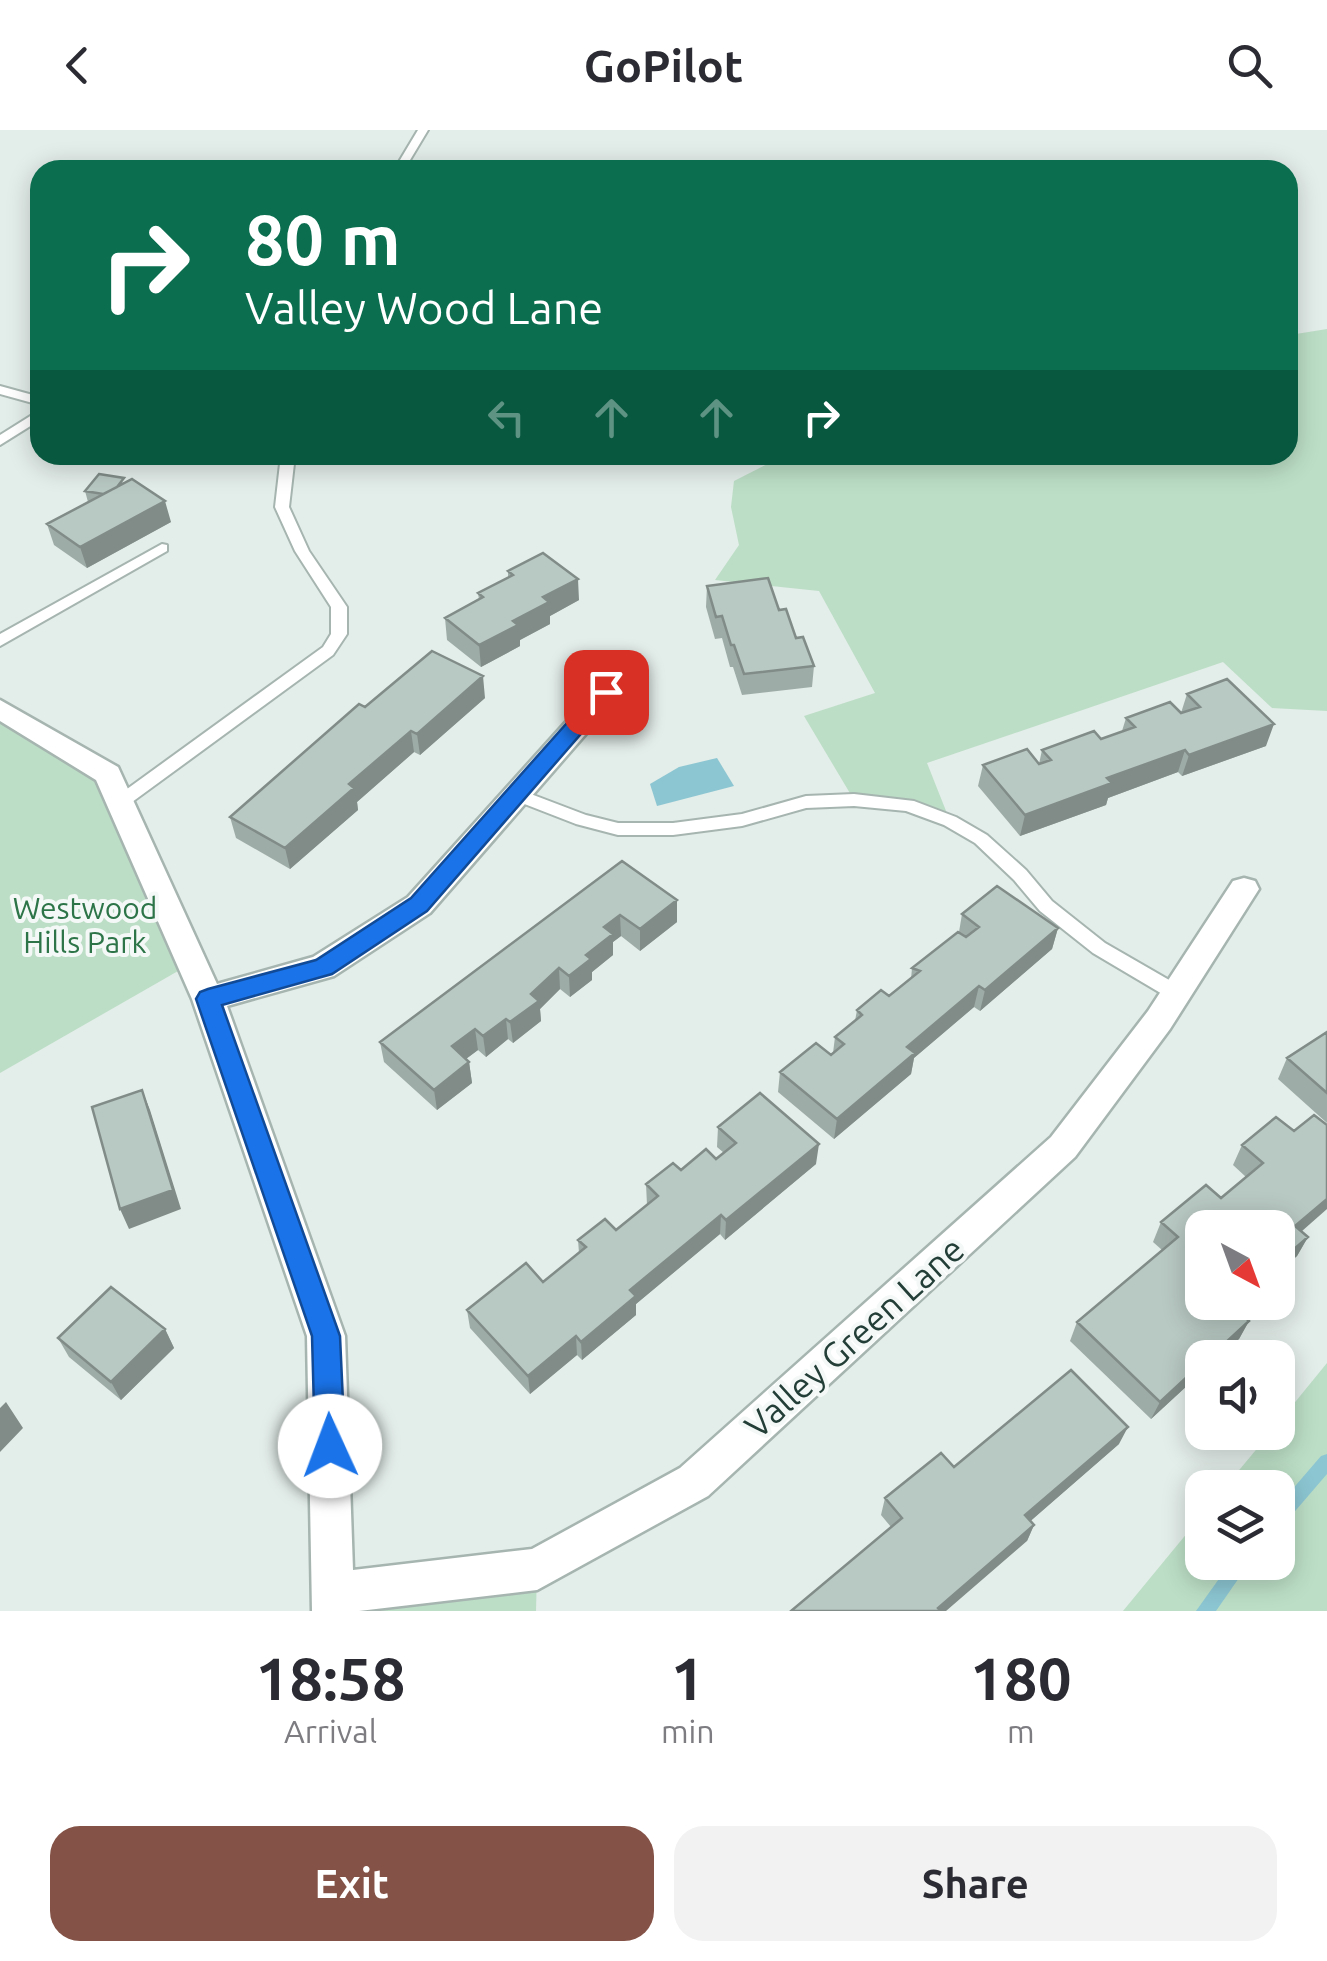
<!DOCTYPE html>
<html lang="en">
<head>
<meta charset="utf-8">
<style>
  body { margin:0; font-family:Ubuntu,sans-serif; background:#f2f2f3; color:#2b2b33; height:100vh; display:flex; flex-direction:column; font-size:38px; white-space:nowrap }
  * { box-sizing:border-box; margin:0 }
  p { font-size:32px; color:#7c7c81 }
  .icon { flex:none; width:55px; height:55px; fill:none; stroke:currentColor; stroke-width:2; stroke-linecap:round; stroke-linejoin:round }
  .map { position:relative; height:1481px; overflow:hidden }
  .sheet { display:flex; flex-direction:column; background:#fff; flex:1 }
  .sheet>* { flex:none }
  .guide { position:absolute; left:30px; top:30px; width:1268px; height:305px; border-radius:30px; box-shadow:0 5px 25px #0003; background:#0b6e4f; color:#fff; overflow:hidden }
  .needle { width:65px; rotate:139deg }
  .controls { position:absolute; left:1185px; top:1080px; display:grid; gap:20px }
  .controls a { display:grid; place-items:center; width:110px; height:110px; border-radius:20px; background:#fff; box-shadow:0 5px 25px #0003; font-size:50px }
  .pin { position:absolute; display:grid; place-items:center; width:85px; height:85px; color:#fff; margin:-42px; border-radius:20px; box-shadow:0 5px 15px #0006 }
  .me { position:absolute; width:110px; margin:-55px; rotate:358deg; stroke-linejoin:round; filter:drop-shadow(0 0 8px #0008) }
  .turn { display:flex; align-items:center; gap:35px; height:210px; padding:0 50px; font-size:45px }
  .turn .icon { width:130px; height:130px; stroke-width:2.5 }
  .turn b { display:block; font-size:70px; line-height:85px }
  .lanes { display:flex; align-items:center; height:95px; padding:0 50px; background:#0003; justify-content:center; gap:50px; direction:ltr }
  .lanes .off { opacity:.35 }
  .eta { display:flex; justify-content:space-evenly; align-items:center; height:170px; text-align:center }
  .eta b { font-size:60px; font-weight:700; line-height:70px }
  .action { display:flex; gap:20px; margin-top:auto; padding:20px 50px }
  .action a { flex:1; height:115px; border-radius:30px; background:#845246; color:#fff; font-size:40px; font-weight:700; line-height:115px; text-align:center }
  .action a+a { background:#f2f2f3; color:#2b2b33 }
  header { display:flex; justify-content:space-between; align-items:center; height:130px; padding:0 50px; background:#fff; font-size:45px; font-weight:700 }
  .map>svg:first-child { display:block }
</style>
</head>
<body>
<header><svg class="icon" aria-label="back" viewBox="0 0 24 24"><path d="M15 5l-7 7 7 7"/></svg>GoPilot<svg class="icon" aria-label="search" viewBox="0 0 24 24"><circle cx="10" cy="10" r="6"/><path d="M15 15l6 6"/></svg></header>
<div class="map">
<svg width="1327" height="1481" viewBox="0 0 1327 1481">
  <rect width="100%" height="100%" fill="#e3ede9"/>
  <path fill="#bcdec6" d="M1327,199V581L1272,578L1223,532L927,633L950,691L908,675L854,670L804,586L875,563L819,461L715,450L739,415L731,377L734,351L785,325H1288V209L1296,204Z
    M0,579L108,644L192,833L0,943Z
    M1327,1233V1481H1123L1202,1385V1432H1278V1358L1225,1357L1270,1303L1278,1302V1293Z
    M537,1439L536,1481H333Z"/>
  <path fill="#8cc6d2" d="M717,628L734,656L657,676L650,654L679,637Z"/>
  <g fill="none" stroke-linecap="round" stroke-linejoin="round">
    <path fill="#8cc6d2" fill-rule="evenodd" d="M1327,1324V1344L1284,1394L1278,1396V1376L1321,1326Z
      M1231,1432H1250L1216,1481H1196Z"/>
    <defs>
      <path id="lane" d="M418,0H428L404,40H394Z
        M0,256L40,267V275L0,264Z
        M40,280V290L0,315V305Z
        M281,325H295L289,377L309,421L347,477V504L333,525L128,675H116L114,671L116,667L323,517L331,504V477L295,421L275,377Z
        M162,414L167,415V421L0,516V504Z
        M515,658L586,685L618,693H673L742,684L806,666L854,664L914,671L956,687L987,705L1026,740L1052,771L1105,813L1183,858L1185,863L1183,868H1169L1093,823L1040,781L1014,750L975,713L944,695L906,681L854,676L806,678L742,696L673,705H618L576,694L509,668L507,664L509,660Z"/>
      <path id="street" d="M629,529L638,532L642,538L638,544L430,783L334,846L227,876L345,1206L353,1440L532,1419L680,1338L1051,1007L1148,881L1233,751L1244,748L1255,751L1259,759L1170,899L1075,1027L708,1366L537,1460L359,1481H312L307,1206L192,869L96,650L0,591V570L118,637L217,854L313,827L408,767L620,532Z"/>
    </defs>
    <use href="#lane" stroke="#a6b5b0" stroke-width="4"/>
    <use href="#street" stroke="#a6b5b0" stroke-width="5"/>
    <use href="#lane" fill="#fff" fill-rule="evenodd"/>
    <use href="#street" fill="#fff" fill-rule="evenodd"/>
  </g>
  <path fill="#9eaca7" d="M125,352L171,392L87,438L54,415L47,394L88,372L85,361Z
    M508,441L579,470L550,486V494L520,510V516L481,537L447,510L445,488L479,470L478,463L508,447Z
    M707,456L779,480L814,536L812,557L742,565L733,537H730L722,508L715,509L706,477Z
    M1187,564L1266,616L1182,646L1178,642L1108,668L1106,675L1020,706L978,656L983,635L1039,634L1042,620L1101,609L1122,601L1126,588L1181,583Z
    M485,568L420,625L414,622L357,672L358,680L290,739L236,708L230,687L365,577Z
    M622,731L677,770V792L640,821L621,806L613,812V825L592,842V850L570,867L560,859L540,879L541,891L513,913L508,909L486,927L478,920L466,929L469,932L472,953L437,980L384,932L380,912Z
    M962,784L1058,798L1052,819L980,881L974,877L914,928L911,944L834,1009L778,962L780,942L833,923L835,907L855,891L857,880L889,866L911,849L912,838L959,802Z
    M1327,902V993L1278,949L1287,928Z
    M718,997L816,1034L725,1110L720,1104L636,1174V1185L582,1230L577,1225L530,1264L470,1198L467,1180L543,1152L579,1123L578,1110L616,1100L647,1075L646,1054L681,1040L716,1029L724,1023L717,1017Z
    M1294,1001L1301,1101L1308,1107L1297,1126L1236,1179L1249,1191L1239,1209L1202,1228V1242L1151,1289L1070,1211L1077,1192L1162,1120L1153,1112L1161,1092L1221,1068L1246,1047L1233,1035L1242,1015Z
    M165,1199L174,1218L121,1270L69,1227L58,1208Z
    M1119,1314L1030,1391L1034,1395L1027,1411L891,1397L881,1385L885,1368L954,1337Z"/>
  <path fill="#818c88" d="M165,371L171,392L87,438L80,417Z
    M578,449L579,470L550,486V494L520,510V516L481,537L479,515L543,467Z
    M483,546L485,568L420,625L417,604Z
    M1274,594L1266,616L1182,646L1189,625Z
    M411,601L414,622L357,672L358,680L290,739L285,718L349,654Z
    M1185,620L1178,642L1108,668L1106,675L1020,706L1025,685L1107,648Z
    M677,770V792L640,821V799Z
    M620,785L621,806L613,812V825L592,842V850L570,867L569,846L586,825L604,797Z
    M1058,798L1052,819L980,881L985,860Z
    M559,838L560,859L540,879L541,891L513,913L510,892L531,864Z
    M979,856L974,877L914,928L911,944L834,1009L837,989L907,917Z
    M506,889L508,909L486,927L483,906Z
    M475,899L478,920L455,937L452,916Z
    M469,932L472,953L437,980L434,960Z
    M142,960L150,980L181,1079L129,1099L120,1079Z
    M819,1014L816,1034L725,1110L726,1090Z
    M1327,1069V1079L1285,1116L1295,1096Z
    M721,1085L720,1104L636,1174V1185L582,1230L581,1212L630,1160Z
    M1308,1107L1297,1126L1278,1143V1133Z
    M1233,1172H1244L1221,1193Z
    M1249,1191L1239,1209L1219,1228H1209Z
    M165,1199L174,1218L121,1270L111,1252Z
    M576,1206L577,1225L530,1264L528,1246Z
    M1202,1233V1242L1151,1289L1160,1272Z
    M6,1272L23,1298L0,1322V1278Z
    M1128,1297L1119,1314L1018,1402L1025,1385Z
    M1034,1395L1027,1411L946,1481H937L938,1478Z"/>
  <path fill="#b8c8c2" stroke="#818c88" stroke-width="2.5" d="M99,344L124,348L117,357L103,364L85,361Z
    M132,349L165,371L80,417L47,394Z
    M543,423L578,449L543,467L549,472L513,491L518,495L479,515L445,488L483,467L478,463L513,445L508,441Z
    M768,448L779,480L786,479L796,508L803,507L814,536L744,544L734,515H731L722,486L716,487L707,456Z
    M432,521L483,546L417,604L411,601L349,654L354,658L285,718L230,687L359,574L365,577Z
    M1227,549L1274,594L1189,625L1185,620L1107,648L1112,653L1025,685L983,635L1027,619L1039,634L1051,630L1042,620L1094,601L1101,609L1135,597L1126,588L1170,572L1181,583L1200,577L1187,564Z
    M622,731L677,770L640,799L620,785L604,797L613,804L586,825L591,829L569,846L559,838L531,864L539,871L510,892L506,889L483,906L475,899L452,916L469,932L434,960L380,912Z
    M997,756L1058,798L985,860L979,856L907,917L915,923L837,989L780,942L816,913L831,925L844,914L835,907L862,885L857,880L881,860L889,866L920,841L912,838L958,802L966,807L979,797L962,784Z
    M1327,902V963L1287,928Z
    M142,960L173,1060L120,1079L92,977Z
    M760,963L819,1014L726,1090L721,1085L630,1160L636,1166L581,1212L576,1206L528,1246L467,1180L526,1133L543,1152L586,1117L578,1110L605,1089L616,1100L658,1066L646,1054L673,1033L681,1040L706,1019L716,1029L736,1013L718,997Z
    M1314,985L1327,995V1069L1295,1096L1308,1107L1278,1133V1098H1202V1172H1233L1231,1174L1249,1191L1209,1228H1202V1233L1160,1272L1077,1192L1178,1107L1161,1092L1206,1055L1221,1068L1263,1033L1242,1015L1276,987L1294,1001Z
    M111,1157L165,1199L111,1252L58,1208Z
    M1071,1240L1128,1297L1025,1385L1034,1395L938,1478L941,1481H791L902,1388L885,1368L941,1323L954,1337Z"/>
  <path fill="#1a73e8" stroke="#114b97" stroke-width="2.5" d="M606,556L613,558L616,562L613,567L427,781L332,844L222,875L340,1206L345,1316L341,1327L330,1331L319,1327L315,1316L312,1206L196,869L200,862L208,859L316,830L411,768L598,558Z"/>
  <g text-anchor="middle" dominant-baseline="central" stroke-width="8" stroke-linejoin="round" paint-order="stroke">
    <g font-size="30" fill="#2d7549" stroke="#f4f9f7">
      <text x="85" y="778">Westwood<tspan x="85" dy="34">Hills Park</tspan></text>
    </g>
    <g font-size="35" fill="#233e37" stroke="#f4f9f7">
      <text transform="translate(854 1207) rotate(-42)">Valley Green Lane</text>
    </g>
  </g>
</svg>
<div class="controls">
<a><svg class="needle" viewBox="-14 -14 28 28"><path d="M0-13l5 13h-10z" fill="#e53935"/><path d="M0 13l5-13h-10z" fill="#7c7c81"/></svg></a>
<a><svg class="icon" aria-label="sound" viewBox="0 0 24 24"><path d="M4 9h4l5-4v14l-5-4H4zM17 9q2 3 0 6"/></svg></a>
<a><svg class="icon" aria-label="layers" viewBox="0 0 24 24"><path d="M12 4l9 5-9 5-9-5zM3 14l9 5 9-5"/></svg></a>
</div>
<div class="pin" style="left:606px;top:562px;background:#d93025"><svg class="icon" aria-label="arrive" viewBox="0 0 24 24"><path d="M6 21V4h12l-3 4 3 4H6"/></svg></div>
<svg class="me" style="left:330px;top:1316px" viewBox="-20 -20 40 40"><circle r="19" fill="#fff"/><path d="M0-13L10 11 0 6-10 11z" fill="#1a73e8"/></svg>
<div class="guide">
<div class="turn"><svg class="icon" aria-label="right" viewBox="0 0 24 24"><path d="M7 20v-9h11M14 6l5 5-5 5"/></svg><div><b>80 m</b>Valley Wood Lane</div></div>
<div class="lanes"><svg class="icon off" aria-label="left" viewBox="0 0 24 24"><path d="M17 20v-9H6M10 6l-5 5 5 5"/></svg><svg class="icon off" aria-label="ahead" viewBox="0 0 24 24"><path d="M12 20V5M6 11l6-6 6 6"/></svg><svg class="icon off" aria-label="ahead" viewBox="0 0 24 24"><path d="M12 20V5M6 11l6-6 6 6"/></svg><svg class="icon" aria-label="right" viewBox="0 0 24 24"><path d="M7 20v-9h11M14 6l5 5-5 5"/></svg></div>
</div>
</div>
<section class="sheet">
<div class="eta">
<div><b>18:58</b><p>Arrival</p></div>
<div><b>1</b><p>min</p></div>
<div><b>180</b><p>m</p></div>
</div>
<div class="action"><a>Exit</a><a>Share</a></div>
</section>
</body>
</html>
